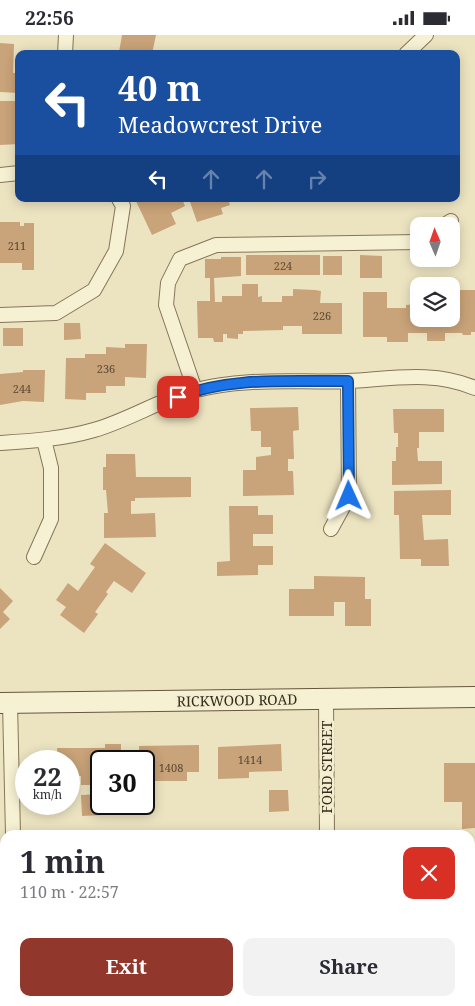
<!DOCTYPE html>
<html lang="en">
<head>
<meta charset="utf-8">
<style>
  body { margin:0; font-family:"Noto Serif",serif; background:#f2f2f3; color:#2b2b33; height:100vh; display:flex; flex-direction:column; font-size:19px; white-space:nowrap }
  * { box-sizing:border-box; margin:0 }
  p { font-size:16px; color:#7c7c81 }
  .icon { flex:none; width:28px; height:28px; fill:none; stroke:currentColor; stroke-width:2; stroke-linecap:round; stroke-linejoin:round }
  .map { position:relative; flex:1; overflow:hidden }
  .drawer { position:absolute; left:0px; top:795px; width:475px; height:176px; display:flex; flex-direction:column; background:#fff; border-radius:15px 15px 0 0; box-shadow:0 2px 12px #0003 }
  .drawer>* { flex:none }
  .hud { position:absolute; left:15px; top:15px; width:445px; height:152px; border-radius:10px; box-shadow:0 2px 12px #0003; background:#1a4fa0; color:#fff; overflow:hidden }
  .needle { width:32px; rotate:358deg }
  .fabs { position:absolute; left:410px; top:182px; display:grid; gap:10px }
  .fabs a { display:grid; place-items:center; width:50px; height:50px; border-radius:10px; background:#fff; box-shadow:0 2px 12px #0003; font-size:25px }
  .speed { position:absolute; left:15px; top:715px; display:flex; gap:10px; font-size:25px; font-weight:700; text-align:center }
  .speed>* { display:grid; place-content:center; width:65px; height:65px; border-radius:50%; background:#fff; box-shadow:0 2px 12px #0003; line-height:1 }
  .speed small { font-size:12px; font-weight:400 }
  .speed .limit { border:2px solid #111; border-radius:8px; background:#fff; color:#111 }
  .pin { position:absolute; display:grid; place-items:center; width:42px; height:42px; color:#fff; margin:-21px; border-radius:10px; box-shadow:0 2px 8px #0006 }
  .me { position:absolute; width:55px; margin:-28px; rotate:359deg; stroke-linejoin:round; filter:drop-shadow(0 0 4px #0008) }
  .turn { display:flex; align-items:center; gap:18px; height:105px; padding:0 20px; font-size:22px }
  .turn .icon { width:65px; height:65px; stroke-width:2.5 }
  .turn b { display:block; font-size:35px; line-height:42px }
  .lanes { display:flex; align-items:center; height:48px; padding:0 20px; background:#0003; justify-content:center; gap:25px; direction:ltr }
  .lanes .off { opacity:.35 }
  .round { display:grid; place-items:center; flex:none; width:52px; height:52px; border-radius:10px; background:#f2f2f3 }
  .head { display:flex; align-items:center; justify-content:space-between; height:85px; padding:0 20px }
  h1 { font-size:30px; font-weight:700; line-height:38px }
  .button { display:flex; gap:10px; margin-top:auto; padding:10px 20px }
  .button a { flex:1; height:58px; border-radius:10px; background:#91372c; color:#fff; font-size:20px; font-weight:700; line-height:58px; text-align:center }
  .button a+a { background:#f2f2f3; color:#2b2b33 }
  .status { display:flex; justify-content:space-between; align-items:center; height:35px; padding:0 25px; background:#fff; direction:ltr }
  .status svg { height:14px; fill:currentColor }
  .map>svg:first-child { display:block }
</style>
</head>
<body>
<div class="status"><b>22:56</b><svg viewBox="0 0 49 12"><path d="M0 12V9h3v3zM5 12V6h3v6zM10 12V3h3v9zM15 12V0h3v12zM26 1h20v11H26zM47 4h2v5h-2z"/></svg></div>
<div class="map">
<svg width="475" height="971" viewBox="0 0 475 971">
  <rect width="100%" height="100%" fill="#ece4c1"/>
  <path fill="#c9a379" d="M122,0H156L152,19L119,17Z
    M0,8L14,9L13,38H19V58L0,57Z
    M0,66H19V109L0,110Z
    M135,164H182L185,171L171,178L176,189L152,200Z
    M189,164H228L230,170L221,173L223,179L197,187Z
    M0,187H20V191H24V188H34V235H22V228H0Z
    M246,220H320V240H246Z
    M360,220L382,221V243H360Z
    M323,221H342V240H323Z
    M221,222H241V241L214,243L215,267H222V261H242V249H258V262L262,261V267H282V261H293V254L315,255L321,256L320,268H342V299H302V291H283V295L243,296V299H238V304L227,303V299H223V307H214L213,303H198L197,266H210V243H205V224H221Z
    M460,255H475V297H471V300H463L462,298H445V306H427V298H408V307H387V302H363V257H387V273H406V270L419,269V284H451V272H460Z
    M64,288H80L81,304L64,305Z
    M3,293H23V311H3Z
    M125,309H147L146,343L125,342V351H106V358H86V365L65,364L66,323H85V319H106V312L125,313Z
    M23,335H45L44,367L23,366L0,370V339L23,337Z
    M298,372L299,395L293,396L294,424H288V436H293L294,460L243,461V435H256V422L271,420V412H261V396H251L250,373Z
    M393,374H444V397H419V413H417L418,426H442V449L392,450V426H396V412H398V398H394Z
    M106,419H135L136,442H191V462L135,463V466H131V479L155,478L156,502L104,503V478H108L106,455H103V432H106Z
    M451,455V480H422L424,505L448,504L449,531H421V524H400L399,480H394V456Z
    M229,471H258V480H273V499H253V511H273V530H258V540L217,541V527L230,526Z
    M105,508L146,538L132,558L114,546L106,557L108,559L95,577L98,579L84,598L60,580L66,572L56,565L68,548L78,556L95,532L90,529Z
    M314,541L365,542V564H371V591H345V567H334V581H289V554H314Z
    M0,553L13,566L3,577L10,584L0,594Z
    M105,709H121V726H101V741H98V750H81V741H69V726H58L57,713H105Z
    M281,709L282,736L249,737V743L218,744V712Z
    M199,710V737H187V746H155V737L144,738V726H139V711Z
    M444,728H475V793L462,794V767H444Z
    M269,755H288L289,776L269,777Z
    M101,759L103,780L82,781L81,760Z
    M472,836H475V861H473Z
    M72,966H87L81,971H76Z
    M194,966H230L227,971H191Z
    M346,966H354L362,971H344Z"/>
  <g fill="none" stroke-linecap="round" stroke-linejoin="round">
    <defs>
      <path id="minor" d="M65,19L66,0
        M406,19L426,0
        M0,140L19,138
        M443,191L451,186
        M0,280L56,278L94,255L116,216L123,171L119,164
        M195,355L166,270L168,248L180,224L216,210L419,207
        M0,408C31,406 63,404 94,395C129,385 161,364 196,355C246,342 297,348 348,346C390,344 434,335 475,353
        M331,494L349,461L348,346
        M34,522L51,484V433L44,405
        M326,664L327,800
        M10,668L13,800
        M282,971L284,966"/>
      <path id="secondary" d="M0,668L475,662"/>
    </defs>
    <use href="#minor" stroke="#85755a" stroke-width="16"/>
    <use href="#secondary" stroke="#66563d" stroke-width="22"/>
    <use href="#minor" stroke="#f7f1d4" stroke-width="14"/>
    <use href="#secondary" stroke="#f7f1d4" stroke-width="20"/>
  </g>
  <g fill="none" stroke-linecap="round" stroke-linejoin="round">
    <defs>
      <path id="route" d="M178,362C232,341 291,347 348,346L349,461"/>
    </defs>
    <use href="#route" stroke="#114b97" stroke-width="12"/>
    <use href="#route" stroke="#1a73e8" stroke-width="9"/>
  </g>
  <g text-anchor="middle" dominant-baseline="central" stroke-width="5" stroke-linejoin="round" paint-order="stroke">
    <g font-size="11" fill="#5a4934">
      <text x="17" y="210">211</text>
      <text x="283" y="230">224</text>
      <text x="322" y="280">226</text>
      <text x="106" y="333">236</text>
      <text x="22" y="353">244</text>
      <text x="250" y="724">1414</text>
      <text x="171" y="732">1408</text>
    </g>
    <g font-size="14" fill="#352b1d" stroke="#f4eed1">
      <text transform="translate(237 665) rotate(-1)">RICKWOOD ROAD</text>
      <text transform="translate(326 732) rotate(-90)">FORD STREET</text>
    </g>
  </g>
</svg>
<div class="fabs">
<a><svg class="needle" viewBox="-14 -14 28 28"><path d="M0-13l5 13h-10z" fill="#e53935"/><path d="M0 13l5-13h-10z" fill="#7c7c81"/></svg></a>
<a><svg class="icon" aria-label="layers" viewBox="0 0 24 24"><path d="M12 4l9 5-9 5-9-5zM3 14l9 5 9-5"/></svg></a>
</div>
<div class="speed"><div>22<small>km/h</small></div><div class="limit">30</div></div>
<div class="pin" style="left:178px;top:362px;background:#d93025"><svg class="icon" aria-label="arrive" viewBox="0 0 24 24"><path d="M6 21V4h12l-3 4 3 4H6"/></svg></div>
<svg class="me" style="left:349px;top:461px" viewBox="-20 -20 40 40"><path d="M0-17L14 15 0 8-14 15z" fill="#1a73e8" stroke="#fff" stroke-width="4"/></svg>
<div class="hud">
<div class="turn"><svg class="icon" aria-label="left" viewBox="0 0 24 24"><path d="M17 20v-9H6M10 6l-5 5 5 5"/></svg><div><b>40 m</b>Meadowcrest Drive</div></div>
<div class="lanes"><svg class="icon" aria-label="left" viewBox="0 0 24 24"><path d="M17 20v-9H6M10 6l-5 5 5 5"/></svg><svg class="icon off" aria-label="ahead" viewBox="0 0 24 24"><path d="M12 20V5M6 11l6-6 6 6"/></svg><svg class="icon off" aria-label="ahead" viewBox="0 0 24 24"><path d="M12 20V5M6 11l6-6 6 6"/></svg><svg class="icon off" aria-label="right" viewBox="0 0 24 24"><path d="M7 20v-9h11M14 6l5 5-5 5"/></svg></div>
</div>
<section class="drawer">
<div class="head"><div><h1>1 min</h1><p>110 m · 22:57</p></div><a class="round" style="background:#d93025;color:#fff"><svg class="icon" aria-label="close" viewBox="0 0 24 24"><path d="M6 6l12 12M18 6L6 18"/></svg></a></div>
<div class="button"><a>Exit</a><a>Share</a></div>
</section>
</div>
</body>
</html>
